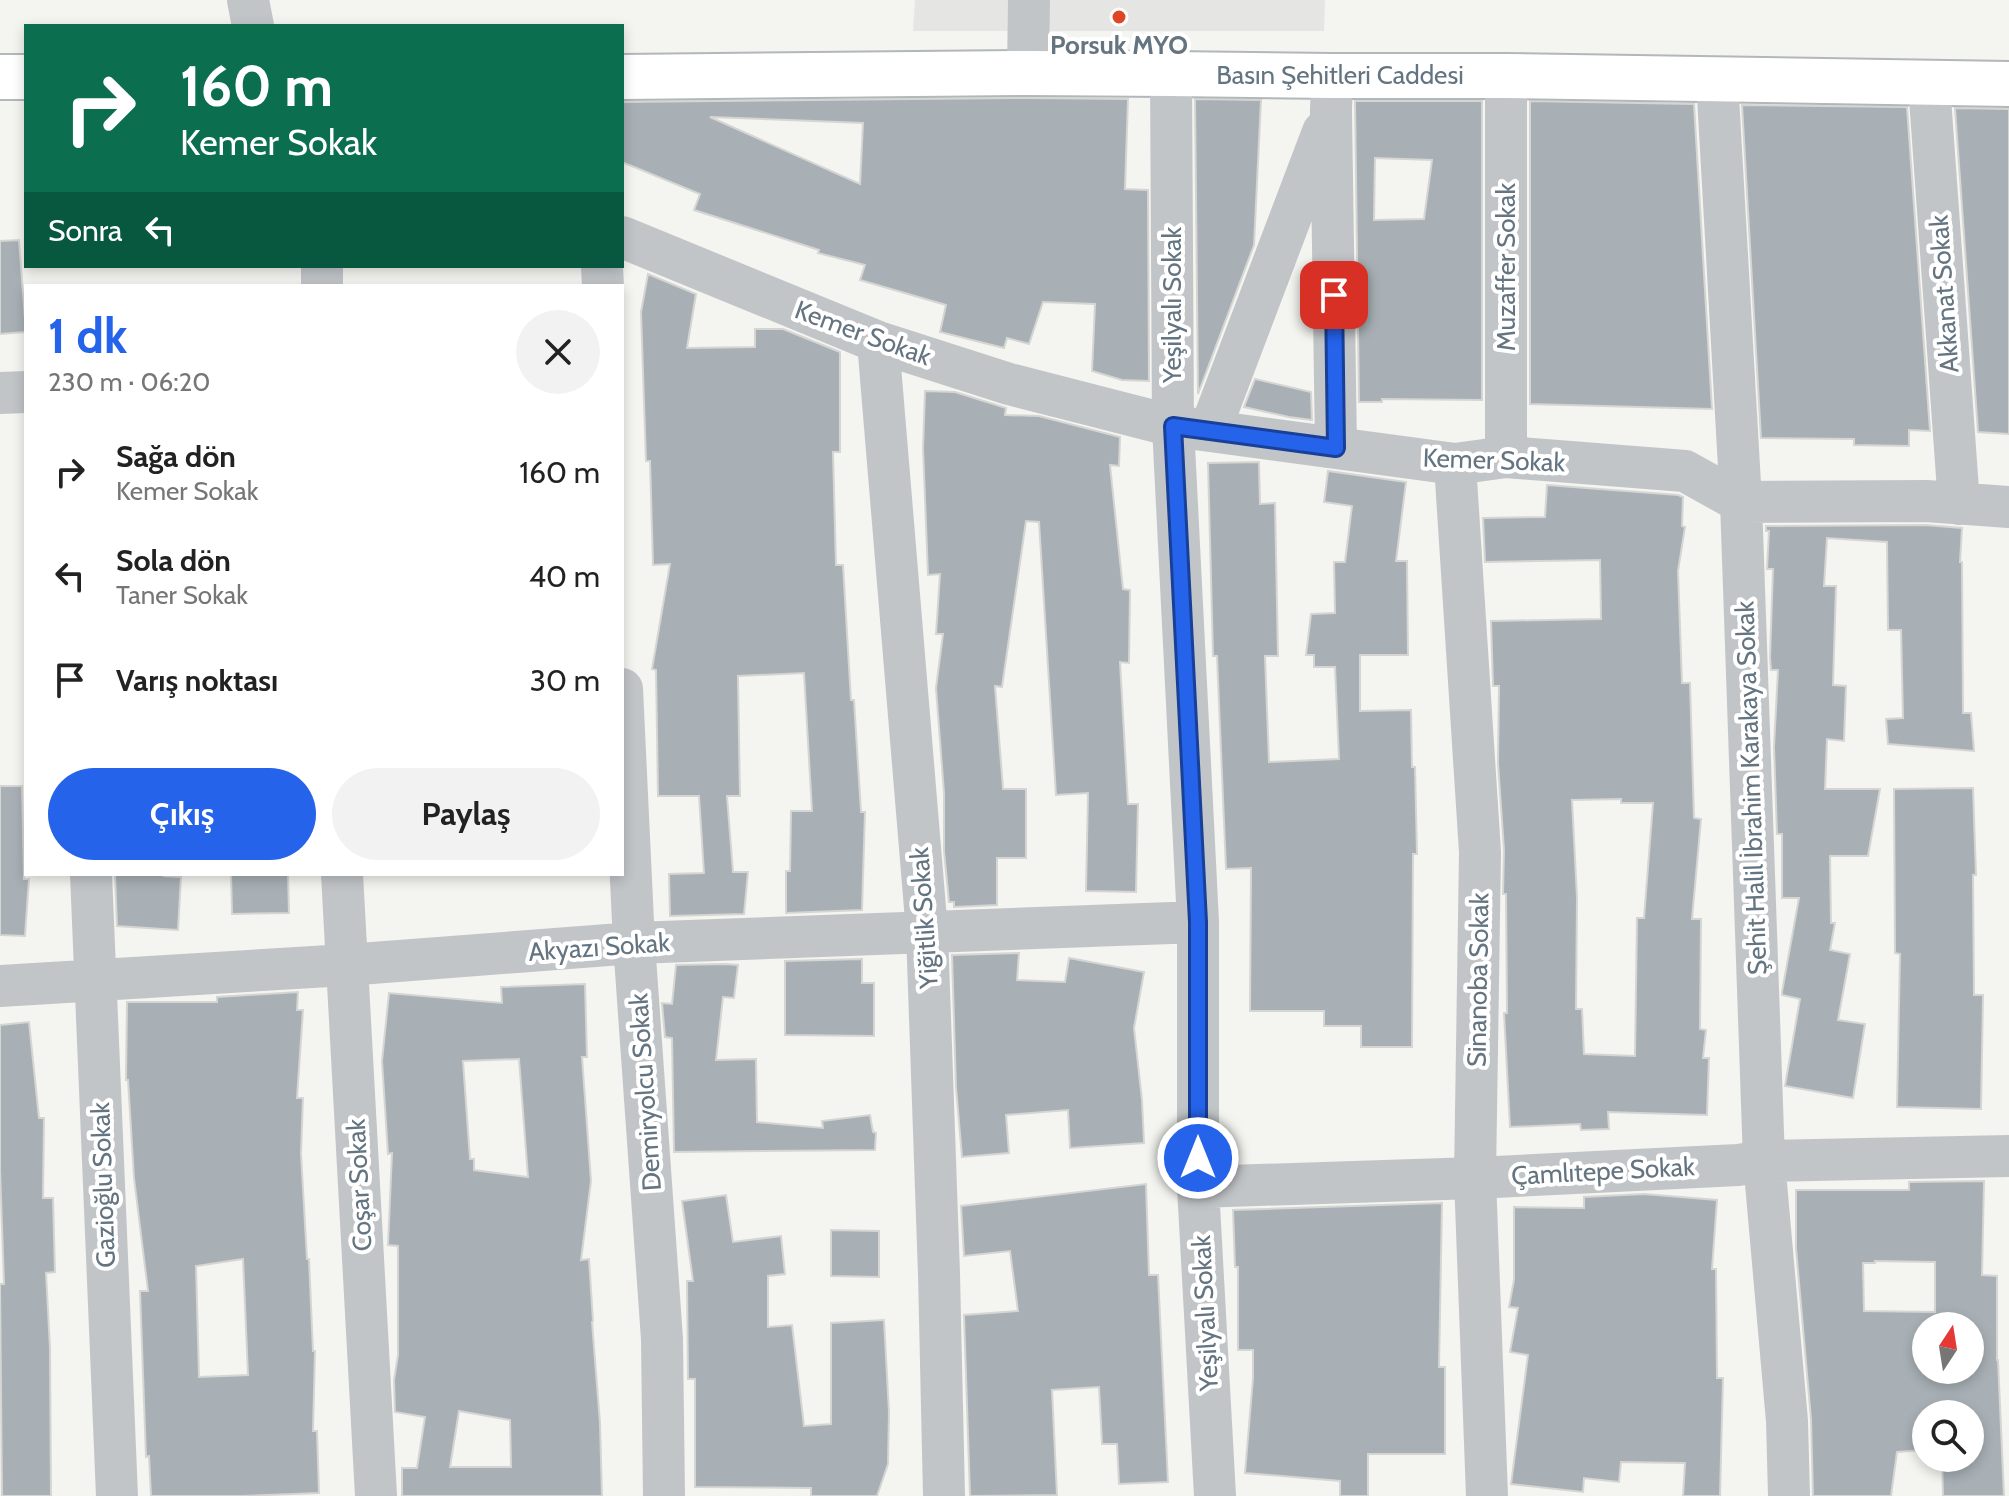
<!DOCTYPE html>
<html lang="tr">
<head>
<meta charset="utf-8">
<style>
  body { margin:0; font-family:Cabin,sans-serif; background:#f2f2f2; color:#222; height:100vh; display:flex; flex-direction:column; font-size:30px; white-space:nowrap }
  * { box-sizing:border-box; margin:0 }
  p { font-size:26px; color:#767676 }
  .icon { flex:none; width:44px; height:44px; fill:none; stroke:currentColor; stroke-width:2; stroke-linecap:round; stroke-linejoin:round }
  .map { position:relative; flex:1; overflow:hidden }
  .details { position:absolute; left:24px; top:284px; width:600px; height:592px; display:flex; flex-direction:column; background:#fff; border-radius:0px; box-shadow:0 4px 12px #0003 }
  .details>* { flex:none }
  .guide { position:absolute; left:24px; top:24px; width:600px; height:244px; border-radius:0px; box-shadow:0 4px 12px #0003; background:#0b6e4f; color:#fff; overflow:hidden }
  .needle { width:52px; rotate:12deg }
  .buttons { position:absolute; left:1912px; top:1312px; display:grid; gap:16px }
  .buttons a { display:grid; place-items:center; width:72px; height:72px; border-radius:50%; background:#fff; box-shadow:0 4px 12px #0003; font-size:40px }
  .pin { position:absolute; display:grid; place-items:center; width:68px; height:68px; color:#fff; margin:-34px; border-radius:16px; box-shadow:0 4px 12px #0006 }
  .me { position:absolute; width:88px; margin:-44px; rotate:0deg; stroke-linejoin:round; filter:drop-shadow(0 0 6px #0008) }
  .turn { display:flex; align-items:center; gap:28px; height:168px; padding:0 24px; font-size:36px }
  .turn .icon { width:104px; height:104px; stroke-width:2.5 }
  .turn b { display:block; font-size:56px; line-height:68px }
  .then { display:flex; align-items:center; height:76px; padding:0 24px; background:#0003; gap:16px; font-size:30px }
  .round { display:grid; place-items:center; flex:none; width:84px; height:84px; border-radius:42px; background:#f2f2f2 }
  .headline { display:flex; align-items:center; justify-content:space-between; height:136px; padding:0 24px }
  h1 { font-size:48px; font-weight:700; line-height:60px; color:#2563eb }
  .primary-button { display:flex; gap:16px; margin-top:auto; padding:16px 24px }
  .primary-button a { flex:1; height:92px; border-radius:48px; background:#2563eb; color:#fff; font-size:32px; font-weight:700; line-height:92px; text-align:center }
  .primary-button a+a { background:#f2f2f2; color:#222 }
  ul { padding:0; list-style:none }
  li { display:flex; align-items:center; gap:24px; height:104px; padding:0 24px }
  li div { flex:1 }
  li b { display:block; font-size:30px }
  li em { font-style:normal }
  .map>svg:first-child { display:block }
</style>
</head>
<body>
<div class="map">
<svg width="2009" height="1496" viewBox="0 0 2009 1496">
  <rect width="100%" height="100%" fill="#f4f4f0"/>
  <path fill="#e5e5e4" d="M915,0H1325L1324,31H913Z"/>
  <path fill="#a8b0b5" stroke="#d5d5d3" stroke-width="2" fill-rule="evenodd" d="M1028,98L1128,99L1125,189L1148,190L1149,381L1122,380L1092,371L1095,304L1043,302L1029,344L1007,338L1004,348L940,332L946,305L860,280L865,265L818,253L819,250L694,210L700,194L622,162V102ZM710,117L863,123L860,184Z
    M1195,99L1261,100L1254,245L1198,394Z
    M1355,101H1482V400L1382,399V402H1359ZM1375,158L1432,160L1424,219L1374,220Z
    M1530,101L1694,104L1712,409L1530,404Z
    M1742,105L1907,107L1930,431L1909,430V446L1854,445V439L1761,438Z
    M1955,108L2009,109V434L1978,432Z
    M19,240L26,332L0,334V241Z
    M648,274L696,294L687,348L755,347V329H783L840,352V452H833L836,565H843L851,700H854L861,812H865L862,910L786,913V871H790L791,811H812L804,673L738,676L740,796H727L733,872H748L744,914L670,916L669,874L704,873L699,796H658L656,670L652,669L670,564L653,565L650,461H646L641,312Z
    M1255,379L1311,392L1312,420L1289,417L1244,407Z
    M925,391L955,392L1006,408L1005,415L1039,416L1120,437L1119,466L1110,465L1123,589L1130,590L1129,663L1120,662L1128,804H1138L1136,892L1086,891L1088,793L1056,795L1039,522L1026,521L1002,687L995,686L1003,789H1026V858H997V905L954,907V902H949L944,851V793L936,688L943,634H936L940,574L928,575L923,448Z
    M1259,462L1260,504L1275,503L1278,656H1265L1269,762L1339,759L1335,667H1314V655H1306L1311,614L1335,613L1334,562H1345L1352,506L1324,502L1328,471L1406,482L1396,561H1407L1408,655H1360V711L1411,710L1412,767H1415L1417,854H1413L1412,1047H1361V1026H1324V1011H1250L1251,868L1226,869L1217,656H1213L1208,463Z
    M1547,485L1678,495L1683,497L1682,526L1685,527L1678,571L1682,683H1690L1694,818L1701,819L1692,919H1701L1700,1029L1706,1030L1703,1058H1709L1707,1115L1608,1112L1609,1129L1581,1130L1580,1124L1510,1127L1504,1013H1507L1506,894H1503L1504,850L1498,763L1499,686H1493L1491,621L1601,619L1600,560L1485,562L1483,518L1545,517ZM1621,799V803H1653L1644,918H1637L1635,1056L1584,1054L1582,1009H1576L1577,898L1572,800Z
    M1925,525L1962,528L1960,562H1962L1963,713H1971L1974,751L1888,744L1886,719L1903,718L1901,630H1888L1887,542L1827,538L1824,586H1836L1833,685L1846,686L1844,741L1827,739L1825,789H1880L1868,856H1830L1831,923H1835L1830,950L1850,954L1838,1020L1865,1024L1853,1098L1785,1086L1800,999L1782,995V992L1799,898H1782V834H1777L1774,747L1778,670H1771L1770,658L1773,569H1767L1769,531H1766V526Z
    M0,786H22L24,879H29L25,936L0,935Z
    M1973,788L1976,875H1973L1974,995H1983L1981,1109L1897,1107L1900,954L1895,953L1894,789Z
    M115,874H164V876L181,877L178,930L117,926Z
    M231,874H288L289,913L232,914Z
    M1019,953L1017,980L1065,982L1069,958L1144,972L1134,1028L1142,1100L1144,1143L1070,1148L1068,1110L1006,1115L1009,1153L962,1157L956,1087L952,955Z
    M862,959V983H874V1036L785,1035V961Z
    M725,964L738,965L734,998L723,997L716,1060L756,1059L757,1122L823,1128L822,1121L870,1115L873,1132L876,1133L875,1150L674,1152L672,1038L665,1037L662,1003L672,1004L676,965Z
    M585,984L587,1057H582L591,1181L581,1260L589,1259L593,1321L592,1322L600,1423L602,1496H402V1468H417L425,1417L395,1412L394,1380L398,1355V1246L388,1245L392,1153L388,1154L382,1061L389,993L502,1003L501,987ZM519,1059L528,1177L474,1170V1159H470L463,1061ZM459,1411L510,1420L511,1467H450Z
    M298,992L297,1010H303L297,1098H303L301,1154L307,1259H309L313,1351H315L313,1431H317L319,1493L240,1496H151L149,1456L146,1457L140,1291H148L134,1178L128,1080H126L127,1002H217V997ZM243,1259L248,1375L199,1377L196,1266Z
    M29,1022L39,1118H44L43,1198H53L55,1272L46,1273L50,1348L51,1496H2L0,1284H4L0,1169V1025Z
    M1984,1181L1982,1275L1997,1276V1360H1998L2004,1496H1943L1942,1458H1970V1414H1926V1450L1897,1452L1891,1496H1813L1811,1419L1796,1248V1190H1909V1182ZM1875,1261L1935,1262V1312L1864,1311L1863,1263H1875ZM1926,1326H1970V1370H1926Z
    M1146,1184L1149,1275H1158L1168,1482L1119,1484L1117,1444H1102L1099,1387L1052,1390L1057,1495L970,1496L964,1315L1018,1311L1010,1251L964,1256L961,1206Z
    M1644,1194L1717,1200L1712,1269H1716L1717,1378H1723L1720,1496H1683L1685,1463L1621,1462L1619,1482L1584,1478L1583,1492L1511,1484L1528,1355L1510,1352L1518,1308L1509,1307L1514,1280V1207L1584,1208V1197Z
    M726,1195L733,1242L781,1236L785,1274L768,1276V1327L792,1325L804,1426L831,1424V1323L884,1320L889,1412L888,1464L877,1496H811V1488L695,1487V1379H688L687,1281H693L682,1201Z
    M1442,1203L1439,1367H1445V1454H1368V1496H1340V1481L1245,1473L1253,1378V1350H1238V1267H1235L1233,1210Z
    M831,1230L879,1231V1277L831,1276Z"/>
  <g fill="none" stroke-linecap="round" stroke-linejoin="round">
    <defs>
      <path id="major" d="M0,77H26
        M622,77L1028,73L1171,74L1332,76H1506L2009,84"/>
    </defs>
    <use href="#major" stroke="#b2b7ba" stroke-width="48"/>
    <path stroke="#c2c5c8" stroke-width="42" d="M248,0L253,26
      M1028,73L1029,0
      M1171,74L1173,426L1198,922V1187L1215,1496
      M1332,76L1331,111L1336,448
      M1717,79L1741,502L1764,1161L1787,1421L1789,1496
      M1929,84L1959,504
      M622,237L878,342L1009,384L1173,426L1455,464L1506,457L1685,471L1741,502L1926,501L2009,507
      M602,266L603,286
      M322,286V266
      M878,342L927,932L939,1274L944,1496
      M0,393L26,392
      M1210,430L1323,132
      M1506,457V76
      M1455,464L1480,852L1475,1178L1487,1496
      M622,689L634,943L662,1339L664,1496
      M91,874L117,1496
      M342,874L376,1496
      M0,986L346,965L634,943L1198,922
      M1198,1187L1475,1178L1738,1165L1764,1161L2009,1156"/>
    <use href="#major" stroke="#fff" stroke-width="44"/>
  </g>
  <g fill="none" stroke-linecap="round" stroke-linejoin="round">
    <defs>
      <path id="route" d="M1198,1158V922L1173,426L1336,448L1334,295"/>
    </defs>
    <use href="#route" stroke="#184099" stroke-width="20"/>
    <use href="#route" stroke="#2563eb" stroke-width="14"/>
  </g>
  <circle fill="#de4726" stroke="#fff" stroke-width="3" cx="1119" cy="17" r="8"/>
  <g text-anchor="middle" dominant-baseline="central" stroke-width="8" stroke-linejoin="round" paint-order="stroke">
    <g font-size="26" font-weight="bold" fill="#647581" stroke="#fff">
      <text x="1119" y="45">Porsuk MYO</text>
    </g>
    <g font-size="26" fill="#647581" stroke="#fff">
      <text x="1340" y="75">Basın Şehitleri Caddesi</text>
      <text transform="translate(1506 267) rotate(-90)">Muzaffer Sokak</text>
      <text transform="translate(1944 294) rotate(-94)">Akkanat Sokak</text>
      <text transform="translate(1172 305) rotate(-90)">Yeşilyalı Sokak</text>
      <text transform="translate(863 333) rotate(20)">Kemer Sokak</text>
      <text transform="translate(1494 460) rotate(2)">Kemer Sokak</text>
      <text transform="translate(1751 788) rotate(-92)">Şehit Halil İbrahim Karakaya Sokak</text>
      <text transform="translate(924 918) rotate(-94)">Yiğitlik Sokak</text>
      <text transform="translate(599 947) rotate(-4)">Akyazı Sokak</text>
      <text transform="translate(1478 980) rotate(-89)">Sinanoba Sokak</text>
      <text transform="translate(645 1092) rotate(-94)">Demiryolcu Sokak</text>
      <text transform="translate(1603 1171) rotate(-3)">Çamlıtepe Sokak</text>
      <text transform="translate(103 1185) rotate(-92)">Gazioğlu Sokak</text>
      <text transform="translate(359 1185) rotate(-93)">Coşar Sokak</text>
      <text transform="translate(1205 1313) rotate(-93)">Yeşilyalı Sokak</text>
    </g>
  </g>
</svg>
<div class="buttons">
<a><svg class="needle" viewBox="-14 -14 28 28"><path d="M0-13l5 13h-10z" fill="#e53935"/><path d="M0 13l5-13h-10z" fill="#767676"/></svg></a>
<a><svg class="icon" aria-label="search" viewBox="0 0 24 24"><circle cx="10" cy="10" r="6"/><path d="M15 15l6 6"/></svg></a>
</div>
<div class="pin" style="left:1334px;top:295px;background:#d93025"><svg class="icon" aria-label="arrive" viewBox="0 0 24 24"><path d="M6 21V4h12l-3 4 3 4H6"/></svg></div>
<svg class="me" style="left:1198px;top:1158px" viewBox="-20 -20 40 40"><circle r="17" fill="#2563eb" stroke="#fff" stroke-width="3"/><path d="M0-11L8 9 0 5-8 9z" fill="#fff"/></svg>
<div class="guide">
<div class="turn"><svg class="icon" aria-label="right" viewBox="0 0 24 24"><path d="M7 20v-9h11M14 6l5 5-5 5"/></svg><div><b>160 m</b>Kemer Sokak</div></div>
<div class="then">Sonra<svg class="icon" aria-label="left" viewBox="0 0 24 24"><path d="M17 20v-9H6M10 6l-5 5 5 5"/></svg></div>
</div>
<section class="details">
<div class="headline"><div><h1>1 dk</h1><p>230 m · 06:20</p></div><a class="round"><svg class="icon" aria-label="close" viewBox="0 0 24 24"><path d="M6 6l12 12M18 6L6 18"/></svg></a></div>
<ul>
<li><svg class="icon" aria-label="right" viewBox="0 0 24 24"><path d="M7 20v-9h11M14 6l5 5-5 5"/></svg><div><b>Sağa dön</b><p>Kemer Sokak</p></div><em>160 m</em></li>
<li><svg class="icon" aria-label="left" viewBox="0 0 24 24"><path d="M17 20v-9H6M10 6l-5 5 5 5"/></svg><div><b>Sola dön</b><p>Taner Sokak</p></div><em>40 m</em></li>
<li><svg class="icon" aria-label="arrive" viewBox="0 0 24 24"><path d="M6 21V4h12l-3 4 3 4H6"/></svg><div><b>Varış noktası</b></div><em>30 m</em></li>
</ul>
<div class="primary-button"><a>Çıkış</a><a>Paylaş</a></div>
</section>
</div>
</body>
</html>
